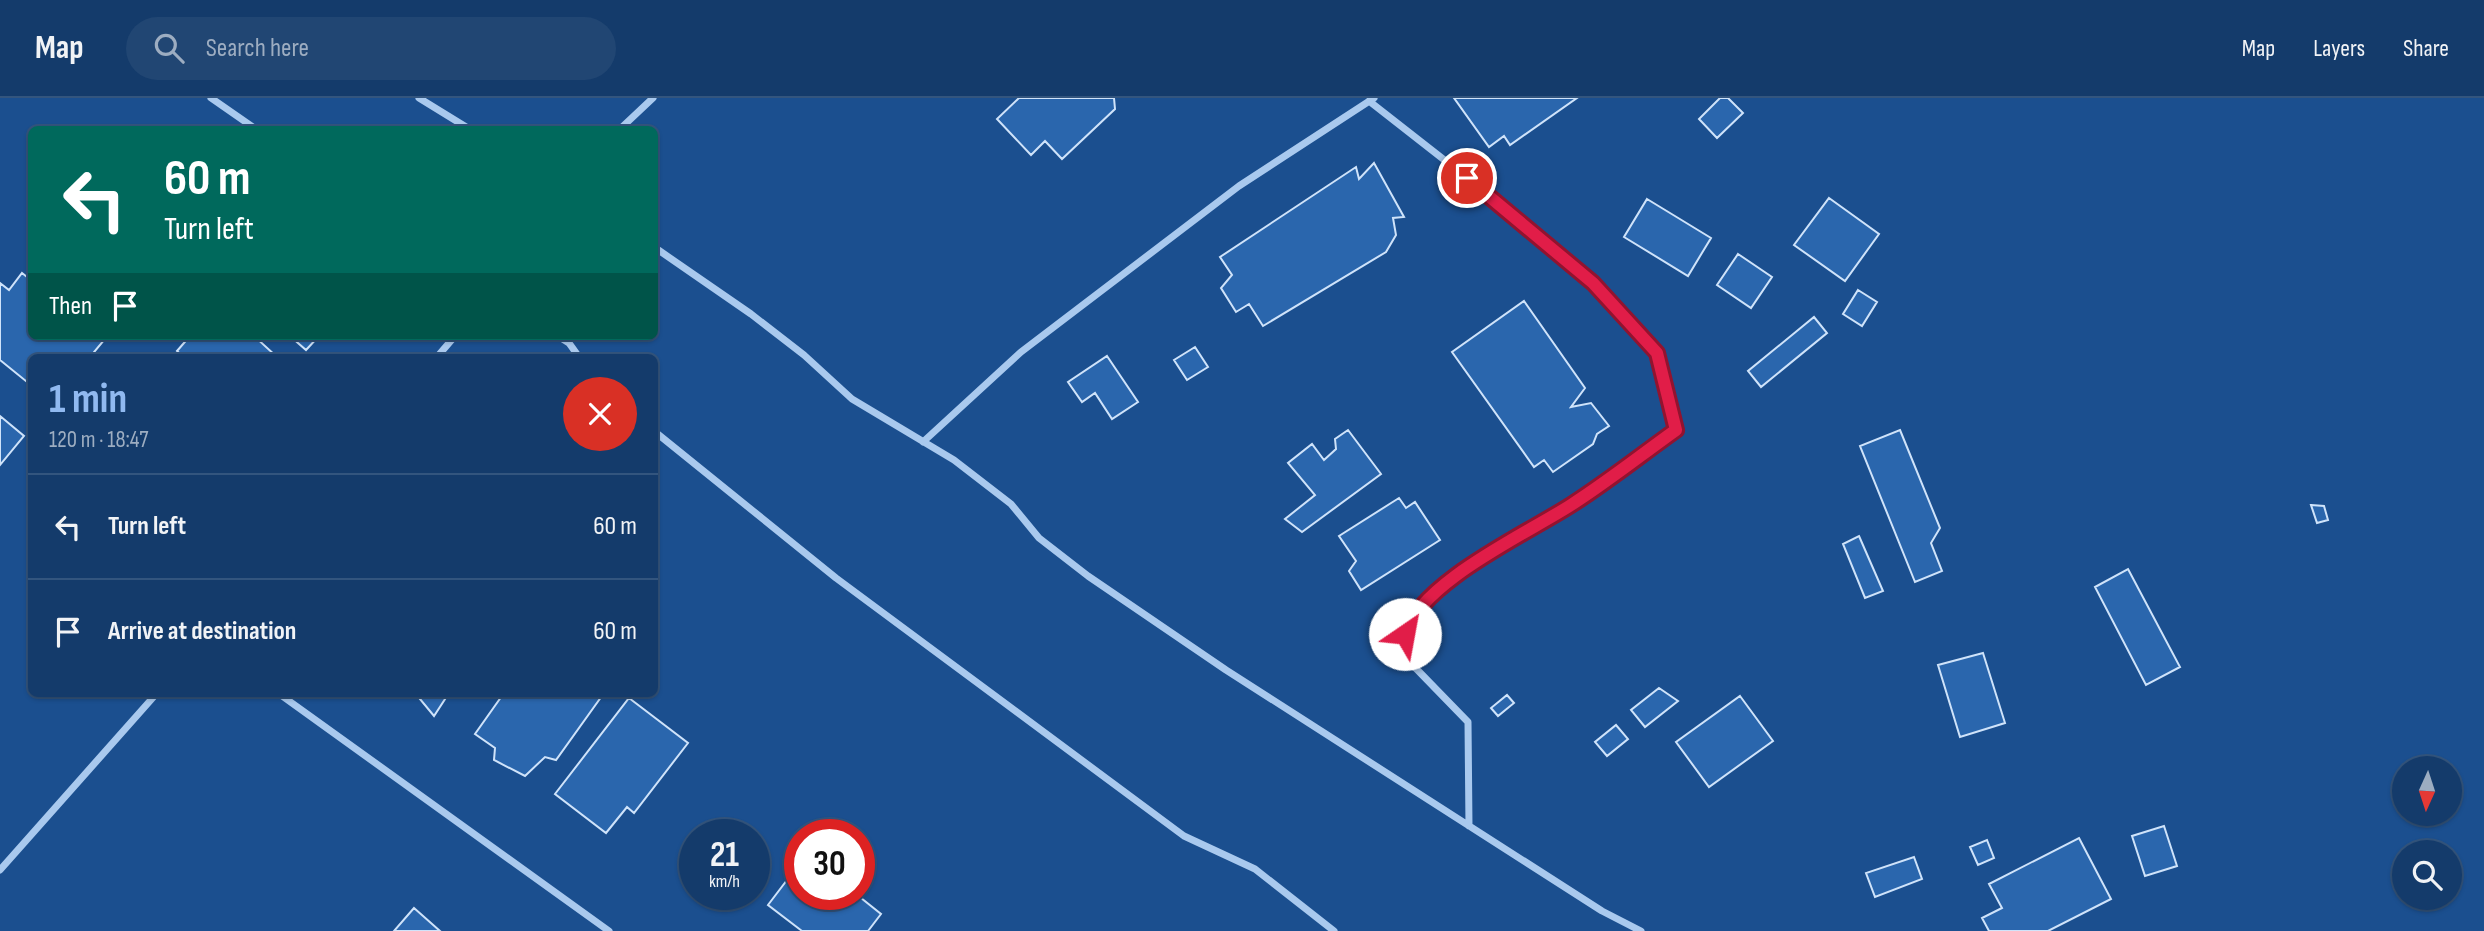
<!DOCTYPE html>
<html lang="en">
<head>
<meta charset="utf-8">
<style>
  body { margin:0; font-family:"Sofia Sans Condensed",sans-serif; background:#214673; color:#f1f3f6; height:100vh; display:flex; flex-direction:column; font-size:26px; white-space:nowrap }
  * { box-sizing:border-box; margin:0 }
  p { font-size:23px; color:#9dadc1 }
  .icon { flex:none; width:38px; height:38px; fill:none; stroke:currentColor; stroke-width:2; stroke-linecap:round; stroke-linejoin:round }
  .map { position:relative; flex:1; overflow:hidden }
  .sheet { position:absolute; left:28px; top:256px; width:630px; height:343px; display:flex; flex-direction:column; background:#143b6b; border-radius:10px; box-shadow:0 2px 5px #0004,0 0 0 2px #33557e }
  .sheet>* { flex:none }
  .guide { position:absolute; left:28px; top:28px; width:630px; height:214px; border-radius:10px; box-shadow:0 2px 5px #0004,0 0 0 2px #33557e; background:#00695c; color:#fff; overflow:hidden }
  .needle { width:46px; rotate:183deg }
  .fabs { position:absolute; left:2392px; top:658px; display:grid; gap:14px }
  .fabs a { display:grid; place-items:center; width:70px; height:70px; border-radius:50%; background:#143b6b; box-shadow:0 2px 5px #0004,0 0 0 2px #33557e; font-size:35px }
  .speed { position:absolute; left:679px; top:721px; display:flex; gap:14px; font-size:35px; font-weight:700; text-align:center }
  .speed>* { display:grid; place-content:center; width:91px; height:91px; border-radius:50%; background:#143b6b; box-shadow:0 2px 5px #0004,0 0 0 2px #33557e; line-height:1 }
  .speed small { font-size:18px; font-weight:400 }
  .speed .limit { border:10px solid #d22; background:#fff; color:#111 }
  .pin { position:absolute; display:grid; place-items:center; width:60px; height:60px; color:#fff; margin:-30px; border:4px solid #fff; border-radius:50%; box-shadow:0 2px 7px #0007 }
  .me { position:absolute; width:77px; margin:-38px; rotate:33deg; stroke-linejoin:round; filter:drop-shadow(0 0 5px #0008) }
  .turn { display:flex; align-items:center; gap:24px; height:147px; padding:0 21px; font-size:32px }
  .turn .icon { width:91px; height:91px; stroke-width:2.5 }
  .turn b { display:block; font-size:49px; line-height:60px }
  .then { display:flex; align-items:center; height:66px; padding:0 21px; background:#0003; gap:14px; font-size:26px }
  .round { display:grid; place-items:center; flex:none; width:74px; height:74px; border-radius:37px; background:#214673 }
  .head { display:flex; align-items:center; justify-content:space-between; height:119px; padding:0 21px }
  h1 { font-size:42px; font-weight:700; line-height:52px; color:#90b9f0 }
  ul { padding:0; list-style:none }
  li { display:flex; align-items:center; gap:21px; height:105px; padding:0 21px; border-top:2px solid #33557e }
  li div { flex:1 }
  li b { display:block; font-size:26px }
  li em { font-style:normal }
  header { display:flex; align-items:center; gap:42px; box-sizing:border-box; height:98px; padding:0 35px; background:#143b6b; border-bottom:2px solid #33557e }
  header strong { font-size:33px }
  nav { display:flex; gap:38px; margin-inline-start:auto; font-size:24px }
  .search { width:490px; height:63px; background:#214673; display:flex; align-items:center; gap:18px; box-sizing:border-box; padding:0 24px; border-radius:38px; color:#9dadc1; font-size:26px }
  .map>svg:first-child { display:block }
</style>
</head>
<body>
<header>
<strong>Map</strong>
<div class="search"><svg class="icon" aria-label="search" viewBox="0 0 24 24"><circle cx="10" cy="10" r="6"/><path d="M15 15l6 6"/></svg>Search here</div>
<nav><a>Map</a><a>Layers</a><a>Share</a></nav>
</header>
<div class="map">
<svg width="2484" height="833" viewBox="0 0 2484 833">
  <rect width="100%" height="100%" fill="#1b4f8f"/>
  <path fill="#2a66ad" stroke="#cfe3fa" stroke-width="2" d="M1019,0H1114L1115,11L1062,61L1045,43L1031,57L997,21Z
    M1454,0H1577L1510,47L1504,38L1489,49Z
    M1720,0H1728L1743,15L1717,40L1699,21Z
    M1374,65L1404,119L1393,120L1396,137L1386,154L1263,228L1249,206L1236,214L1221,190L1232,177L1220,159L1356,69L1359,81Z
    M1829,100L1879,136L1845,183L1794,147Z
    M1647,101L1711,140L1688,178L1624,139Z
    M1738,156L1772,179L1751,210L1717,187Z
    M22,175L32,183V238H101L105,241L90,259H32V288L0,262V185L9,192Z
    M1858,192L1877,204L1862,228L1843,216Z
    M1524,203L1585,290L1571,309L1591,305L1609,328L1597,336L1593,346L1553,374L1544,362L1534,369L1452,254Z
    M1814,219L1827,235L1761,289L1748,273Z
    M190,238H254L277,259H184L177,253Z
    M290,238H319L306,252Z
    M1195,249L1208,269L1187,282L1174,262Z
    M1107,258L1138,304L1112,321L1095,295L1082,304L1068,284Z
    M0,318L24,338L0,367Z
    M1348,332L1381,376L1302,434L1285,421L1315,397L1288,365L1312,346L1324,362L1336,351L1335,341Z
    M1900,332L1940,430L1931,445L1942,473L1915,484L1860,348Z
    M1399,400L1406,410L1415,404L1440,442L1361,492L1349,473L1356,463L1339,438Z
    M2311,407L2324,408L2328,422L2317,425Z
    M1859,438L1883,493L1865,500L1843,446Z
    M2128,471L2180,569L2146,587L2095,489Z
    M1983,555L2005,625L1960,639L1938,567Z
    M1659,590L1678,603L1645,629L1631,612Z
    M415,595H449L434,618Z
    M504,595H604L556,662L545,659L525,678L494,662L495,650L475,636Z
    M1507,597L1514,605L1498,618L1491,610Z
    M1740,598L1773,643L1709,689L1676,644Z
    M629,600L688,645L634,715L627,709L606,735L555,696Z
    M1616,627L1628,641L1607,658L1595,644Z
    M2164,728L2177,768L2145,778L2132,738Z
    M2079,740L2111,801L2048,833H1989L1982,820L2002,810L1989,786Z
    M1987,742L1994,760L1978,767L1970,749Z
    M1914,759L1922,781L1875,799L1866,775Z
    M800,765V796H856L881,816L868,833H802L768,807Z
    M414,810L440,833H394Z"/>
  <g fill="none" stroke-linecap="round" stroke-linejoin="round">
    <path stroke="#a9c9ee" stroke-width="7" d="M211,0L257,32
      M419,0L471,32
      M1369,3L1507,111L1593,185L1657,255L1676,332L1571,407L1474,464L1410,519L1399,553L1468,624L1469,728
      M619,32L653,0
      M654,149L751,216L804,257L852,301L954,362L1011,406L1039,440L1088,478L1226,572L1602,813L1641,833
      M558,238L569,245L579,259
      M437,259L455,238
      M654,333L836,480L1184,738L1255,771L1334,833
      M923,344L1021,254L1239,88L1374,0
      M278,595L609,833
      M0,772L157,595"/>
  </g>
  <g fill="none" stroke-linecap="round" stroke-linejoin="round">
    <defs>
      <path id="route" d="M1405,536C1421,484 1526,436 1571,407C1607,384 1641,357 1676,332L1657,255L1593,185L1467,80"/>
    </defs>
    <use href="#route" stroke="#92132f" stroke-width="18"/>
    <use href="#route" stroke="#e11d48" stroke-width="12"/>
  </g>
</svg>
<div class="fabs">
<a><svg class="needle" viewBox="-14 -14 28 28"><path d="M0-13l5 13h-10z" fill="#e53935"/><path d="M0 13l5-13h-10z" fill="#9dadc1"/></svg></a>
<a><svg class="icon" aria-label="search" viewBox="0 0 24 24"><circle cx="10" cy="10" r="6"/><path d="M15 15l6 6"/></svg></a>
</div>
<div class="speed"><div>21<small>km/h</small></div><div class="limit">30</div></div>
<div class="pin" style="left:1467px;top:80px;background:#d93025"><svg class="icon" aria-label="arrive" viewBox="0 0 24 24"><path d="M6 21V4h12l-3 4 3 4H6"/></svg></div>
<svg class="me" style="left:1405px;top:536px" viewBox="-20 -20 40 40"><circle r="19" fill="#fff"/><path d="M0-13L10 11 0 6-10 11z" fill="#e11d48"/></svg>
<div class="guide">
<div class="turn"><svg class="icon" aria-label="left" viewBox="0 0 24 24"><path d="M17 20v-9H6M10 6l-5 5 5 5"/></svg><div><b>60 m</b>Turn left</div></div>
<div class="then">Then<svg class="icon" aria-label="arrive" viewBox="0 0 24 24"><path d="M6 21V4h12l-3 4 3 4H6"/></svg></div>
</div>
<section class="sheet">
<div class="head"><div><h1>1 min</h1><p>120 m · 18:47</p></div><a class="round" style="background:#d93025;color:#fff"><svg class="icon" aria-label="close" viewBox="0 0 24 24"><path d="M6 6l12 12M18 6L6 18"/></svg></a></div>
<ul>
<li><svg class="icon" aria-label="left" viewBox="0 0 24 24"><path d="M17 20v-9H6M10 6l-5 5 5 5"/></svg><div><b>Turn left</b></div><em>60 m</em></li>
<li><svg class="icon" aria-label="arrive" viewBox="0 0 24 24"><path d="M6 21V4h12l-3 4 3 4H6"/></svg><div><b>Arrive at destination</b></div><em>60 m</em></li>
</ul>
</section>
</div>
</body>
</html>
